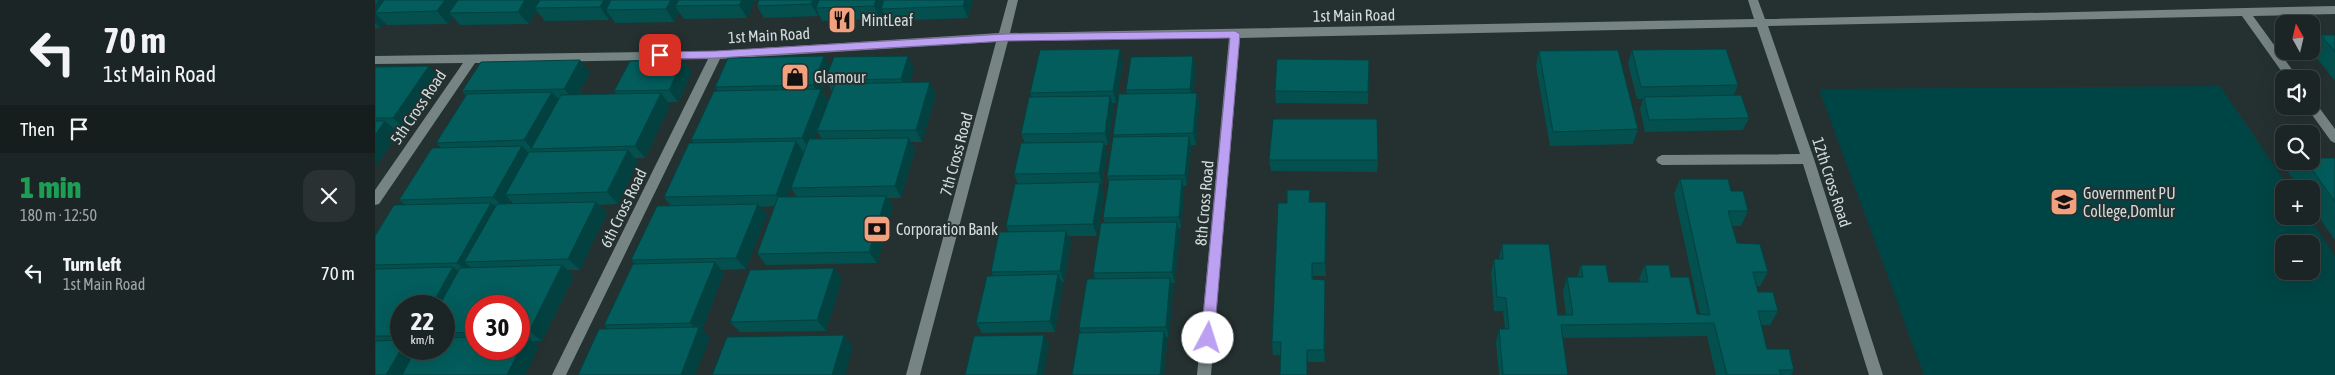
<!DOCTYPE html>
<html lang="en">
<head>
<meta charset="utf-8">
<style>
  body { margin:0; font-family:"Asap Condensed",sans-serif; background:#293132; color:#f1f3f6; height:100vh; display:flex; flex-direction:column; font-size:19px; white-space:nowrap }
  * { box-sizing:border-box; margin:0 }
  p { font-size:16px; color:#a0a5a7 }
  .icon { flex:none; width:28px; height:28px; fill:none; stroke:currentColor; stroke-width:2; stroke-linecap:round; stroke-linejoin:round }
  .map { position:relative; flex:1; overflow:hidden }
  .sheet { display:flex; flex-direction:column; background:#1c2525; width:375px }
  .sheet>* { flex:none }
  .guide { background:#1c2525; color:#f1f3f6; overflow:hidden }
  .needle { width:32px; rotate:352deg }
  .fabs { position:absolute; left:1900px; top:15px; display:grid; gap:10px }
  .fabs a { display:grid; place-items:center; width:45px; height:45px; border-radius:10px; background:#1c2525; box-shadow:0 5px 20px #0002,0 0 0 1px #3a4242; font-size:25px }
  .speed { position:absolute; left:15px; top:295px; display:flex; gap:10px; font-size:25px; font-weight:700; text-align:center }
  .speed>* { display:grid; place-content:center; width:65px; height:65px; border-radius:50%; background:#1c2525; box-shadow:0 5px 20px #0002,0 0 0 1px #3a4242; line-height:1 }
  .speed small { font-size:12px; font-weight:400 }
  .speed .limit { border:8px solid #d22; background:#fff; color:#111 }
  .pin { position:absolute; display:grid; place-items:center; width:42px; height:42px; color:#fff; margin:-21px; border-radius:10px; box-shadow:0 2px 8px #0006 }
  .me { position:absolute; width:55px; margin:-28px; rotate:5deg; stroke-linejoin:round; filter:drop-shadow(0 0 4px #0008) }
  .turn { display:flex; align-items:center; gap:18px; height:105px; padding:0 20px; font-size:22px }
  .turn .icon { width:65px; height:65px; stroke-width:2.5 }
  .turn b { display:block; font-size:35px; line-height:42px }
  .then { display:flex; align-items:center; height:48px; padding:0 20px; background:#0003; gap:10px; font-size:19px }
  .round { display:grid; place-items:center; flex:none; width:52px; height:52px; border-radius:15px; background:#293132 }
  .head { display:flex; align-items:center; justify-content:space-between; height:85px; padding:0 20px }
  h1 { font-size:30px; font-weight:800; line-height:38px; color:#1e9e55 }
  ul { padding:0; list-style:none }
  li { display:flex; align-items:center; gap:15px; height:70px; padding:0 20px }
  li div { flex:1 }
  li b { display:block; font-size:19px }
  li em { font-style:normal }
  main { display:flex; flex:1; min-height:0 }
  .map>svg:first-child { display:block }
</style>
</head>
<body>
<main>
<section class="sheet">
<div class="guide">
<div class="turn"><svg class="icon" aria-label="left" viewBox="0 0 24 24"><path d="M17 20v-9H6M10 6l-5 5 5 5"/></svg><div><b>70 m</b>1st Main Road</div></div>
<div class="then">Then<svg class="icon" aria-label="arrive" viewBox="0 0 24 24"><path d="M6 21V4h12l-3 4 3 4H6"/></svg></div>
</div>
<div class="head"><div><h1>1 min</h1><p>180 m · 12:50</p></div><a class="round"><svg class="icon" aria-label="close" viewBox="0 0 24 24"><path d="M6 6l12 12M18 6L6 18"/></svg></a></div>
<ul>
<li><svg class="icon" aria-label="left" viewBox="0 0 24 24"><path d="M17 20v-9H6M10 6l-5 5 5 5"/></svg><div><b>Turn left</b><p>1st Main Road</p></div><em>70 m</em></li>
</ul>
</section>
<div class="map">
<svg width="1960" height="375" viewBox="0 0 1960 375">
  <rect width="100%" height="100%" fill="#253131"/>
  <path fill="#004545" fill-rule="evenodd" d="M1845,86L1915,189H1909V216H1933L1960,256V375H1549L1444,89ZM1909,244H1936V271H1909Z"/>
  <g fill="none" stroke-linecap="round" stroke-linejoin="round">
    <path fill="#768484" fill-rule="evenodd" d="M633,0H643L635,33L1379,19L1373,0H1383L1390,19L1960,6V14L1878,16L1924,79H1912L1867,16L1393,26L1439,159L1508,375H1494L1428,164L1287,165L1283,163L1281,160L1283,157L1287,155L1425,154L1382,27L865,38L836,375H822L854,38L633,41L545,375H531L621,42L345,59L191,375H177L333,59L100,63L4,204L0,205V190L88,63L0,64V56L341,51L624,33Z
      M1936,101L1940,102L1960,129V143L1956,141L1932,108L1931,106H1936Z"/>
  </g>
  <path fill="#03504f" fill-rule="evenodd" d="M0,0H380L372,18L309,19L304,12L299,22L240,23L236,17L234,20L170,21L162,11L154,24L85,25L78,17L73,24L12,25L9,22L5,28H0Z
    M384,0H598L593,18L512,21L508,11L505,19L447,21L444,14L443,16L389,18L382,6Z
    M1946,35H1960V81L1936,51V45Z
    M1257,50L1363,85L1359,95L1374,118L1368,130L1270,132L1265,109L1268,99H1262L1253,63Z
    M1164,51L1263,129L1258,144L1175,146L1161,66Z
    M994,60L993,104L901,103L900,91Z
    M748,62L741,103H737L739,108L733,145H729L732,154L727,184H726L729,194L722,236H693L696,242L689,282H686L688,285L680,332L607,333L601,323L618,275L616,272L634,232L631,226L643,184L639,174L650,143L646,134L657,97L655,93Z
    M0,67L66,79L31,130H20L24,133L0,167Z
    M455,67L539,68L535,82L561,94L547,142H536L540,150L526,198H513L518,207L502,263L391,265L382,254L400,206L385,207L392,215L371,269L346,270L349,273L327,330L335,338L233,329L229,325L260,264L256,260L296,206L289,197L319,143L316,140L343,91L340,87ZM451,81L457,92L442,131L447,139H439L453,101L447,91ZM416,188L422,197H412Z
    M821,68L818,93H822L824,105L821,145H815L816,147L812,186H808L809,191L806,228H804L805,233L800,283H797L798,288L794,337H791L792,341L789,375H697L706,333L704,328L720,279L718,273L730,223L728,218L734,182L732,176L739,137L738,135L752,94L751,90Z
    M215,72L203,95L242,94L239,91L317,72L303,102H293L295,105L270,158H260L263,162L243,204L224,205L232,213L205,270H192L199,276L167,341H158L164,346L0,375V236L30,205L24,200L67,148L61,143L91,96L87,91ZM135,200L139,204H133ZM26,306H69V349H26ZM101,306H144V349H101Z
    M1960,158V240L1936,206V189H1924L1913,172L1926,161H1936Z
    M894,160H1003L1002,172L896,171Z
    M1305,179L1356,191L1373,211L1366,226H1357L1362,243L1393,272L1385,286H1381L1383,292L1403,311L1395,325H1386L1392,349L1419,370L1416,375H1341L1332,336L1188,338L1193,375H1124L1121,342L1124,329H1130L1128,311H1119L1116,273L1119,259H1124L1127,244L1183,315H1191L1188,291L1192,277H1202L1206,265L1234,282H1265L1264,279L1270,265L1296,277L1322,314H1325L1299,194Z
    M935,190V202H951V276H938V279L951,292L950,362H933L906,355H898L897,342L912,203Z
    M459,268L467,279L451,331L365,332L355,322Z"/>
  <path fill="#024140" d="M4,0H25L0,13V5Z
    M70,0H90L74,13L78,17L73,24L62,11Z
    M150,0H169L160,8L162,11L154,24L143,12Z
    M229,0H246L231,10L236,17L234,20L225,7Z
    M296,0H310L300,6L304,12L299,22L291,9Z
    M367,0H380L372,18L364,5Z
    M438,0H449L441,8L444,14L443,16L436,4Z
    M501,0H511L506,9L508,11L505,19L499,6Z
    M590,0H598L593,18L588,6Z
    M0,13L9,22L5,28L0,23Z
    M745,49L748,62L741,103L738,91Z
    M449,56L456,68L450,80L451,81L447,91L453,101L435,150L427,138L444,95L438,85Z
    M533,56L539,68L532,91L526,79Z
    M818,56L821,68L817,101L815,89Z
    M205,60L215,72L199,101L189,89Z
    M308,60L317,72L303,102L294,90Z
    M54,66L66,79L31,130L18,118Z
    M555,82L561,94L547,142L541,130Z
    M177,92L188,104L157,149L149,140Z
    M286,93L295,105L270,158L260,146Z
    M822,93L824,105L821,145L818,133Z
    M735,96L739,108L733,145L730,133Z
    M10,121L24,133L0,167V135Z
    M814,136L816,147L812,186L810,175Z
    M534,138L540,150L526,198L520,186Z
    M421,141L429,153L409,206L401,195Z
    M729,142L732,154L727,184L724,173Z
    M147,146L159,158L130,195L135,200L130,208L118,197Z
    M253,150L263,162L243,204L232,192Z
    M807,179L809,191L806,228L804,217Z
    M725,182L729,194L722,236L718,224Z
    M511,196L518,207L502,263L494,252Z
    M221,202L232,213L205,270L193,259Z
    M951,202L952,216L951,276L950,263Z
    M116,203L129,214L89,262L98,269L96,274L82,263Z
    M383,204L392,215L371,269L361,258Z
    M802,222L805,233L800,283L797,272Z
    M691,231L696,242L689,282L685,271Z
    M340,262L349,273L327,330L335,338L320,375H306L323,331L315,323Z
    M187,265L199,276L167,341L154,331Z
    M78,267L92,278L69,306H56Z
    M459,268L467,279L451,331L442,320Z
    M683,274L688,285L680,332L675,321Z
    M795,278L798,288L794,337L791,327Z
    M950,280L951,292L950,362L949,350Z
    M789,331L792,341L789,375H785Z
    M469,335L478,347L470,375H457Z
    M669,335L674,345L669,375H662Z
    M151,336L164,346L150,375H132Z
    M26,349H44L33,375H11Z
    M932,350L933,362V375H932Z"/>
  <path fill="#035d5c" stroke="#024140" d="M0,0H4L0,5Z
    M9,0H70L62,11L0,13Z
    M83,0H150L143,12L74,13Z
    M165,0H229L225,7L160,8Z
    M236,0H296L291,9L231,10Z
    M304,0H367L364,5L300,6Z
    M384,0H438L436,4L382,6Z
    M444,0H501L499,6L441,8Z
    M509,0H590L588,6L506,9Z
    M1946,35H1960V52Z
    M745,49L738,91L655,93L665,50Z
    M1351,49L1363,85L1266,87L1257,50Z
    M1243,50L1263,129L1178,132L1164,51Z
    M449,56L438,85L340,87L353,58Z
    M533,56L526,79L450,80L459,57Z
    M818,56L815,89L751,90L756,57Z
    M902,59L994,60L993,92L900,91Z
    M205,60L189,89L87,91L106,62Z
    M308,60L294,90L239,91L255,61Z
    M54,66L18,118H0V67Z
    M555,82L541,130L442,131L460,84Z
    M446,89L427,138L316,140L339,91Z
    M177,92L149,140L61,143L92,94Z
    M286,93L260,146L156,149L186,95Z
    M822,93L818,133L738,135L744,94Z
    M1366,95L1374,118L1274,120L1269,97Z
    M735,96L730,133L646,134L654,97Z
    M898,119H1002L1003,160H894Z
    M0,121H10L0,135Z
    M814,136L810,175L732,176L738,137Z
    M534,138L520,186L416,188L434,139Z
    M421,141L401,195L289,197L314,143Z
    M729,142L724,173L639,174L646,143Z
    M147,146L118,197L24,200L57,148Z
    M253,150L232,192L130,195L154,152Z
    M1936,158H1960V202L1931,161H1936Z
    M807,179L804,217L728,218L734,180Z
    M1305,179H1353L1356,191H1368L1373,211H1353L1362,243L1385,244L1393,272H1378L1383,292H1398L1403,311H1383L1392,349H1414L1419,370H1404L1406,375H1352L1339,323L1186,325L1193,375H1128L1124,329H1134L1131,298L1122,297L1119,259H1128L1127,244H1174L1183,315H1198L1192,277H1208L1206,265H1231L1234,282H1273L1270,265H1294L1296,277H1314L1322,314L1335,315Z
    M725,182L718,224L631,226L640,184Z
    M912,190H935L934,202H951L950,263H937V279L950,280L949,350H932V375H905L906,342H897L903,203H912Z
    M511,196L494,252L382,254L403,197Z
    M221,202L193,259L89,262L122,204Z
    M116,203L82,263L0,265V236L19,205Z
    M383,204L361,258L256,260L282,206Z
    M802,222L797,272L718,273L726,223Z
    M691,231L685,271L616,272L624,232Z
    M340,262L315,323L229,325L258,264Z
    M187,265L154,331H144V306H101V332L69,333V306H64L85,268Z
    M78,267L56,306H26V336H0V269Z
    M459,268L442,320L355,322L375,270Z
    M683,274L675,321L601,323L612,276Z
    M795,278L791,327L704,328L712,279Z
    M324,327L306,375H203L224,329Z
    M789,331L785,375H697L704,333Z
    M469,335L457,375H337L352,337Z
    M669,335L662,375H590L599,336Z
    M144,336H151L132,375H27L41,349H69V338L101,337V349H144Z
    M26,340V349L11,375H0V341Z"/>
  <path fill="#bca0f2" stroke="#7a689d" d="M860,31L865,34L839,338L837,342L833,344L828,342L826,338L855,38L630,41L341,58L285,59L280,55L285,52L341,51L630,34Z"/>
  <defs>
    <symbol id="restaurant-square" viewBox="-11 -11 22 22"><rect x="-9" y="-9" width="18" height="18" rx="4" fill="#f1a17d" stroke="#253131"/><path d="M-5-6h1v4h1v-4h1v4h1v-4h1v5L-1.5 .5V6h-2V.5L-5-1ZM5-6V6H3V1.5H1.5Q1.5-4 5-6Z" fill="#111"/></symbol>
    <symbol id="shop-square" viewBox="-11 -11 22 22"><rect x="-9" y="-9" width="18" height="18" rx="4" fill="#f1a17d" stroke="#253131"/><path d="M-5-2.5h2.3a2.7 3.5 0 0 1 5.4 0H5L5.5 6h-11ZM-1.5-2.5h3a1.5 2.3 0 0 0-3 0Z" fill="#111"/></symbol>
    <symbol id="school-square" viewBox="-11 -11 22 22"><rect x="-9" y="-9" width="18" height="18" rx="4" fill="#f1a17d" stroke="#253131"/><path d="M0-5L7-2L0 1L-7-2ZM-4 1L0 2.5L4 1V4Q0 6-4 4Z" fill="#111"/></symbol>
    <symbol id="bank-square" viewBox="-11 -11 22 22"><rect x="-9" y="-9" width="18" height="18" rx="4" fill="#f1a17d" stroke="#253131"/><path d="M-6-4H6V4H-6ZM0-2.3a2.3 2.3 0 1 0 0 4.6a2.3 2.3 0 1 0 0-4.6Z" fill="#111"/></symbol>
  </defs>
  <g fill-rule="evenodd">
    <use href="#restaurant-square" x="451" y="4" width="32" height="32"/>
    <use href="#shop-square" x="404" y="61" width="32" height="32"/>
    <use href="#school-square" x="1673" y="186" width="32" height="32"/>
    <use href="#bank-square" x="486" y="213" width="32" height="32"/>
  </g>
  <g text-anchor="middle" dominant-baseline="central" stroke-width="4" stroke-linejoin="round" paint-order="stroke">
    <g font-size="16" fill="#d3dada" stroke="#253131">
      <text transform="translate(979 15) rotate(-1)">1st Main Road</text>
      <text transform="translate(394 35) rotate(-3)">1st Main Road</text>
      <text transform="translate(43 107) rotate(-56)">5th Cross Road</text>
      <text transform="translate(581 154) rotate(-75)">7th Cross Road</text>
      <text transform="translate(1457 182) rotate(72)">12th Cross Road</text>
      <text transform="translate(829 203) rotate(-85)">8th Cross Road</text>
      <text transform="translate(248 208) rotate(-64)">6th Cross Road</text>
    </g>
    <g font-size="16" fill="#d3dada" stroke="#253131" text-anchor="start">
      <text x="486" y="20">MintLeaf</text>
      <text x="439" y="77">Glamour</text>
      <text x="1708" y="193">Government PU<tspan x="1708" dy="18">College,Domlur</tspan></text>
      <text x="521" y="229">Corporation Bank</text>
    </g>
  </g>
</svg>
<div class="fabs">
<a><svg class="needle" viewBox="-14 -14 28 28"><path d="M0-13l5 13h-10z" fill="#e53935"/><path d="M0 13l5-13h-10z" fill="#a0a5a7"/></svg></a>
<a><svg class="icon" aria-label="sound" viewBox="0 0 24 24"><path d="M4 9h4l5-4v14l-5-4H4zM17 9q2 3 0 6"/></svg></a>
<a><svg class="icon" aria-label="search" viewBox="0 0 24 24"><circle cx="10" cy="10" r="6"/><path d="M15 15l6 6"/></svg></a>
<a>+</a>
<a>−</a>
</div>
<div class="speed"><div>22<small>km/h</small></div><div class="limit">30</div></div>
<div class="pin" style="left:285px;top:55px;background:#d93025"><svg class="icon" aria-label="arrive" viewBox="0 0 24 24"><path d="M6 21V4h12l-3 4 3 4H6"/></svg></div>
<svg class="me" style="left:833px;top:338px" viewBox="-20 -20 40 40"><circle r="19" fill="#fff"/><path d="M0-13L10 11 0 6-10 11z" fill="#bca0f2"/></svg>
</div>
</main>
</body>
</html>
